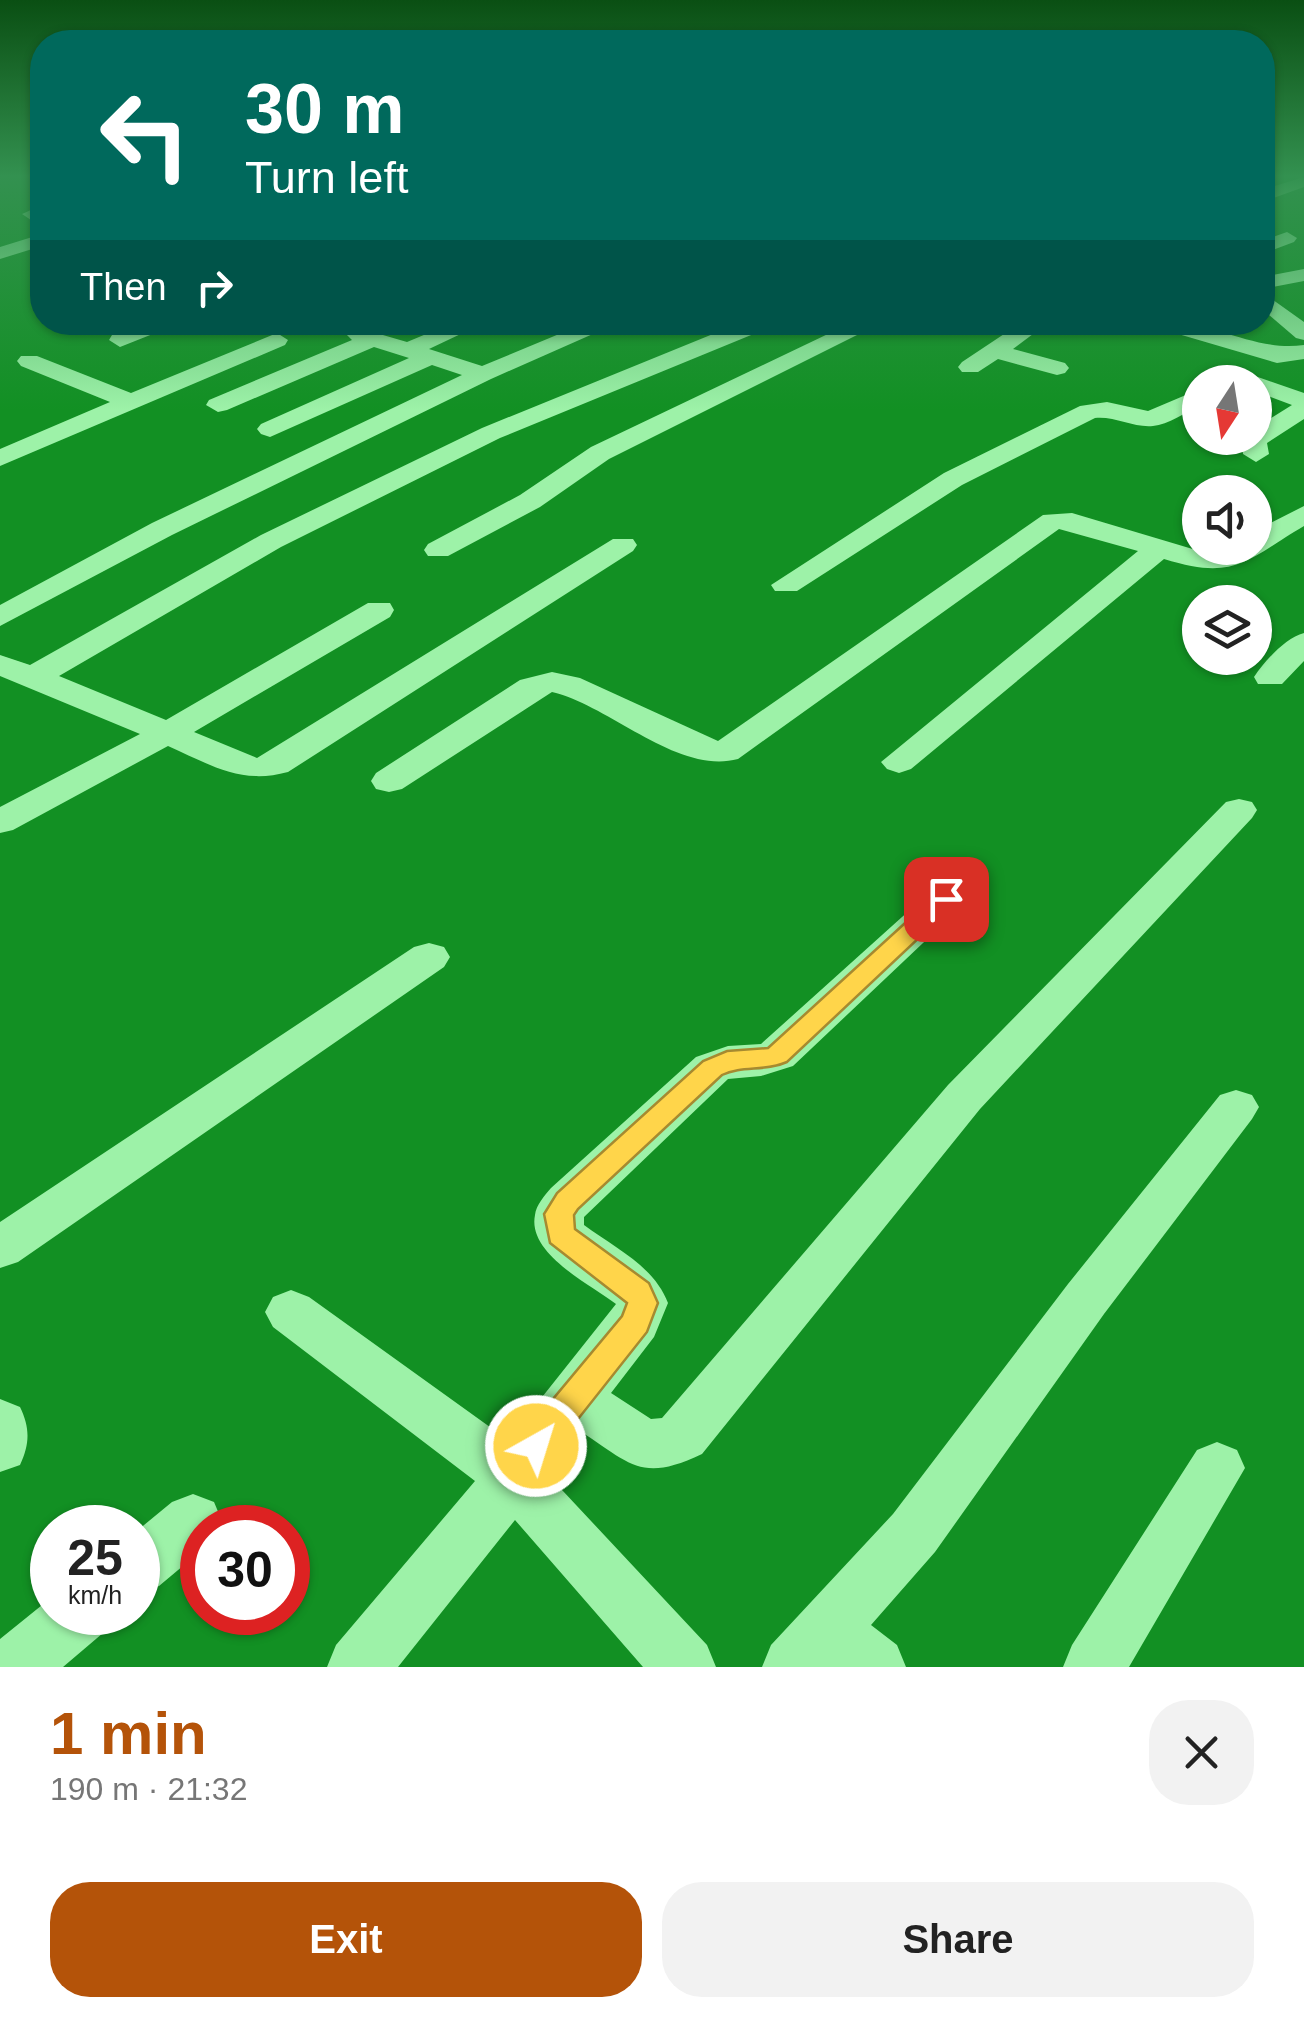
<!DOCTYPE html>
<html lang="en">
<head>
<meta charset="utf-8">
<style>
  body { margin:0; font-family:Arial,sans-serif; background:#f2f2f2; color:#222; height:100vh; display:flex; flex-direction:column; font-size:38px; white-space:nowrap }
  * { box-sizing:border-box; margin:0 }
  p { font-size:32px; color:#767676 }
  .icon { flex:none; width:55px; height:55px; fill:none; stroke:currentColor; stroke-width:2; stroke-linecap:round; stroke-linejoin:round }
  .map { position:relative; height:1667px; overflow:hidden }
  .sheet { display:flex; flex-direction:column; background:#fff; flex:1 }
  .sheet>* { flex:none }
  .top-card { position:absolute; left:30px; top:30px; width:1245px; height:305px; border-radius:40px; box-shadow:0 2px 8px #0004; background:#00695c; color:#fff; overflow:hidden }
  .needle { width:65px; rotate:192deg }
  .buttons { position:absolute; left:1182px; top:365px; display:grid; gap:20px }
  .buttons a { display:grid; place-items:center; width:90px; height:90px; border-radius:50%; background:#fff; box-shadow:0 2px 8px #0004; font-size:50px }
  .speed { position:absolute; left:30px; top:1505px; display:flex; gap:20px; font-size:50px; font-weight:700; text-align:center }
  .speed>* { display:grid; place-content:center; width:130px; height:130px; border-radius:50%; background:#fff; box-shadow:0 2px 8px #0004; line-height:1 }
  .speed small { font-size:25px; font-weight:400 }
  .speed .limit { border:15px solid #d22; background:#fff; color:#111 }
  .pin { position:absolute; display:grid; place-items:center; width:85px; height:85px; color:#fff; margin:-42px; border-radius:20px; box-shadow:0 5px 15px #0006 }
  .me { position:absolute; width:110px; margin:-55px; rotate:39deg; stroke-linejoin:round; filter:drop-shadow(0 0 8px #0008) }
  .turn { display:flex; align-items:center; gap:35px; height:210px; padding:0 50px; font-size:45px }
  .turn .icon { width:130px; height:130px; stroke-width:2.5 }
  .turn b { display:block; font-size:70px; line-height:85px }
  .then { display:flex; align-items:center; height:95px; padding:0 50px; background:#0003; gap:20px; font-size:38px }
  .round { display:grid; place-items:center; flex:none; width:105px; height:105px; border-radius:40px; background:#f2f2f2 }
  .head { display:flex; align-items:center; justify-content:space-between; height:170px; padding:0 50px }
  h1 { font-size:60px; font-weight:700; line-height:75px; color:#b45309 }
  .primary-button { display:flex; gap:20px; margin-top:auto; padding:20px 50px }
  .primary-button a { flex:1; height:115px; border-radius:40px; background:#b45309; color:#fff; font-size:40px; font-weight:700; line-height:115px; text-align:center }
  .primary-button a+a { background:#f2f2f2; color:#222 }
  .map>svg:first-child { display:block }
</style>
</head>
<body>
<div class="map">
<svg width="1304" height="1667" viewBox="0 0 1304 1667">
  <rect width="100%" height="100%" fill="#129023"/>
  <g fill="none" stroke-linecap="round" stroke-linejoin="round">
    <path fill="#9df2a8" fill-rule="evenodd" d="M1304,177V187L1262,202V190Z
      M42,205V217L31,220L22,214Z
      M1287,232L1297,238L1294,242L1262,254V241Z
      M42,234V246L0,259V247Z
      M1304,269V281L1262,289V277Z
      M1262,292L1304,322V340L1296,338L1262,309Z
      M149,322H183L120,347L109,340L112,335Z
      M362,322H391L376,333L407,342L455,322H486L429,349L482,366L588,322H620L491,379L172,535L0,626V605L152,523L462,375L432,365L270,437L261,434L257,429L261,424L409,358L374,347L227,410L218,412L206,405L209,400L352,340L346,334Z
      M753,322L759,328L756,333L500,438L281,547L59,676L166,720L368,603H390L394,610L390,617L194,732L257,758L613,539H633L637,545L633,551L288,772C241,785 211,765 168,746L13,830L0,833V807L140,734L0,676V655L30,665L261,535L482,428L740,323Z
      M853,322H883L609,459L540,507L448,556H428L424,550L428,544L520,495L591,447Z
      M1022,322H1049L1013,349L1065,363L1069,368L1065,373L1057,375L998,359L978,372H962L958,367L962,362Z
      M1167,322C1215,322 1256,352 1304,345V359L1277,363L1168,331Z
      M277,333L288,340L285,345L0,466V449L110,402L21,366L17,361L21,356H37L131,393Z
      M1255,376L1304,393V419L1267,443L1269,454L1256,462L1243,454L1241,440L1255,438V428L1292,405L1255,391V382H1243Z
      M1200,389V405C1186,412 1168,425 1153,426C1134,428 1115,416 1095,418L962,485L797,591H775L771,585L944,473L1080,406L1107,402L1148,411Z
      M1304,506V526C1245,561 1235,581 1164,559L911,769L899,773L887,769L881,762L1138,551L1059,529L738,759C677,775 611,706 552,692L402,789L389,792L376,789L371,781L376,773L520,680L552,672L580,678L718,741L1043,515L1072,513L1206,553L1228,548H1255V531Z
      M1304,633V661L1282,684H1258L1254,677C1265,661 1285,638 1304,633Z
      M1239,799L1252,802L1257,810L1252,818L980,1109L702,1454C641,1483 631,1464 580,1431L548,1475L707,1645L716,1667H643L515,1520L398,1667H327L336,1645L475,1481L273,1327L265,1312L273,1297L291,1290L309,1297L508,1440L616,1304C590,1284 527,1254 535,1215C536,1205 545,1195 551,1188L696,1057L728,1046L761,1044L932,890L946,886L960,890L966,899L960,908L793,1066L761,1076L728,1079L584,1217V1225C615,1248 654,1266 668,1303L654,1337L611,1393L651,1419L662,1418L948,1085L1226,802Z
      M429,943L444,947L450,957L444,967L18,1262L0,1268V1222L414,947Z
      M1236,1090L1252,1095L1259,1107L1252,1119L1104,1314L935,1552L871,1625L897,1645L906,1667H762L771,1645L893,1514L1068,1284L1220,1095Z
      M0,1399L20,1407C30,1428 30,1443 20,1465L0,1472Z
      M1217,1442L1237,1450L1245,1468L1129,1667H1063L1072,1645L1197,1450Z
      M193,1494L214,1502L222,1521L219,1528H202V1550L159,1586L138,1594V1530L172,1502Z
      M52,1597V1612H111L103,1633L63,1667H0V1639Z"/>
  </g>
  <linearGradient id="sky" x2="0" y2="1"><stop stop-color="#0a4f13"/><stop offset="0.43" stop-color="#339150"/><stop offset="1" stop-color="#339150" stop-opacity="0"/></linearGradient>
  <rect width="1304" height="410" fill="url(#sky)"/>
  <path fill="#ffd54a" stroke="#a68a30" stroke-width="2.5" d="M946,891L955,893L958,899L955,904L787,1062C765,1072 742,1065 722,1075L578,1209L574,1215L575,1229L649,1283L658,1303L647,1332L548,1457L536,1461L523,1457L519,1446L523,1435L622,1316L627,1303L550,1243L544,1214L557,1193L703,1061L727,1051L768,1048L938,893Z"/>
</svg>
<div class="buttons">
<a><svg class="needle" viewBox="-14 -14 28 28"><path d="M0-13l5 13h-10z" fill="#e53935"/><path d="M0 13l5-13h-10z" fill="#767676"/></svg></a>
<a><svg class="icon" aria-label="sound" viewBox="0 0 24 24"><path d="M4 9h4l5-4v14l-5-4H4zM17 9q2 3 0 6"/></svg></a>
<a><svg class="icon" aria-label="layers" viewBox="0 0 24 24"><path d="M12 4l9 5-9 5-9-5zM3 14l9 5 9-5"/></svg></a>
</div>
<div class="speed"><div>25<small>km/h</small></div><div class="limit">30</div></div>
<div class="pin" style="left:946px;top:899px;background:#d93025"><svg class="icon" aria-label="arrive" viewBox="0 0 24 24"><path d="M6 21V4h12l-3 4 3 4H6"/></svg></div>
<svg class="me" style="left:536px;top:1446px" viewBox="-20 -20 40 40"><circle r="17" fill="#ffd54a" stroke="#fff" stroke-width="3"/><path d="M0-11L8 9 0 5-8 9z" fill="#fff"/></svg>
<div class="top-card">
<div class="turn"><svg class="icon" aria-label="left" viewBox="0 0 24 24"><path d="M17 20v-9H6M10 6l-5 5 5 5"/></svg><div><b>30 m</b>Turn left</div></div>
<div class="then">Then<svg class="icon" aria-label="right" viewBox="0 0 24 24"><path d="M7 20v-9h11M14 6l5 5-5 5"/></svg></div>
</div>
</div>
<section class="sheet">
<div class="head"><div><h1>1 min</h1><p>190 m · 21:32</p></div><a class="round"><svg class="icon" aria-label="close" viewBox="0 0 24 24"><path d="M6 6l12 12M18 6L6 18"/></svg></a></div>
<div class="primary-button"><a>Exit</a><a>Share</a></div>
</section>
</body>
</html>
